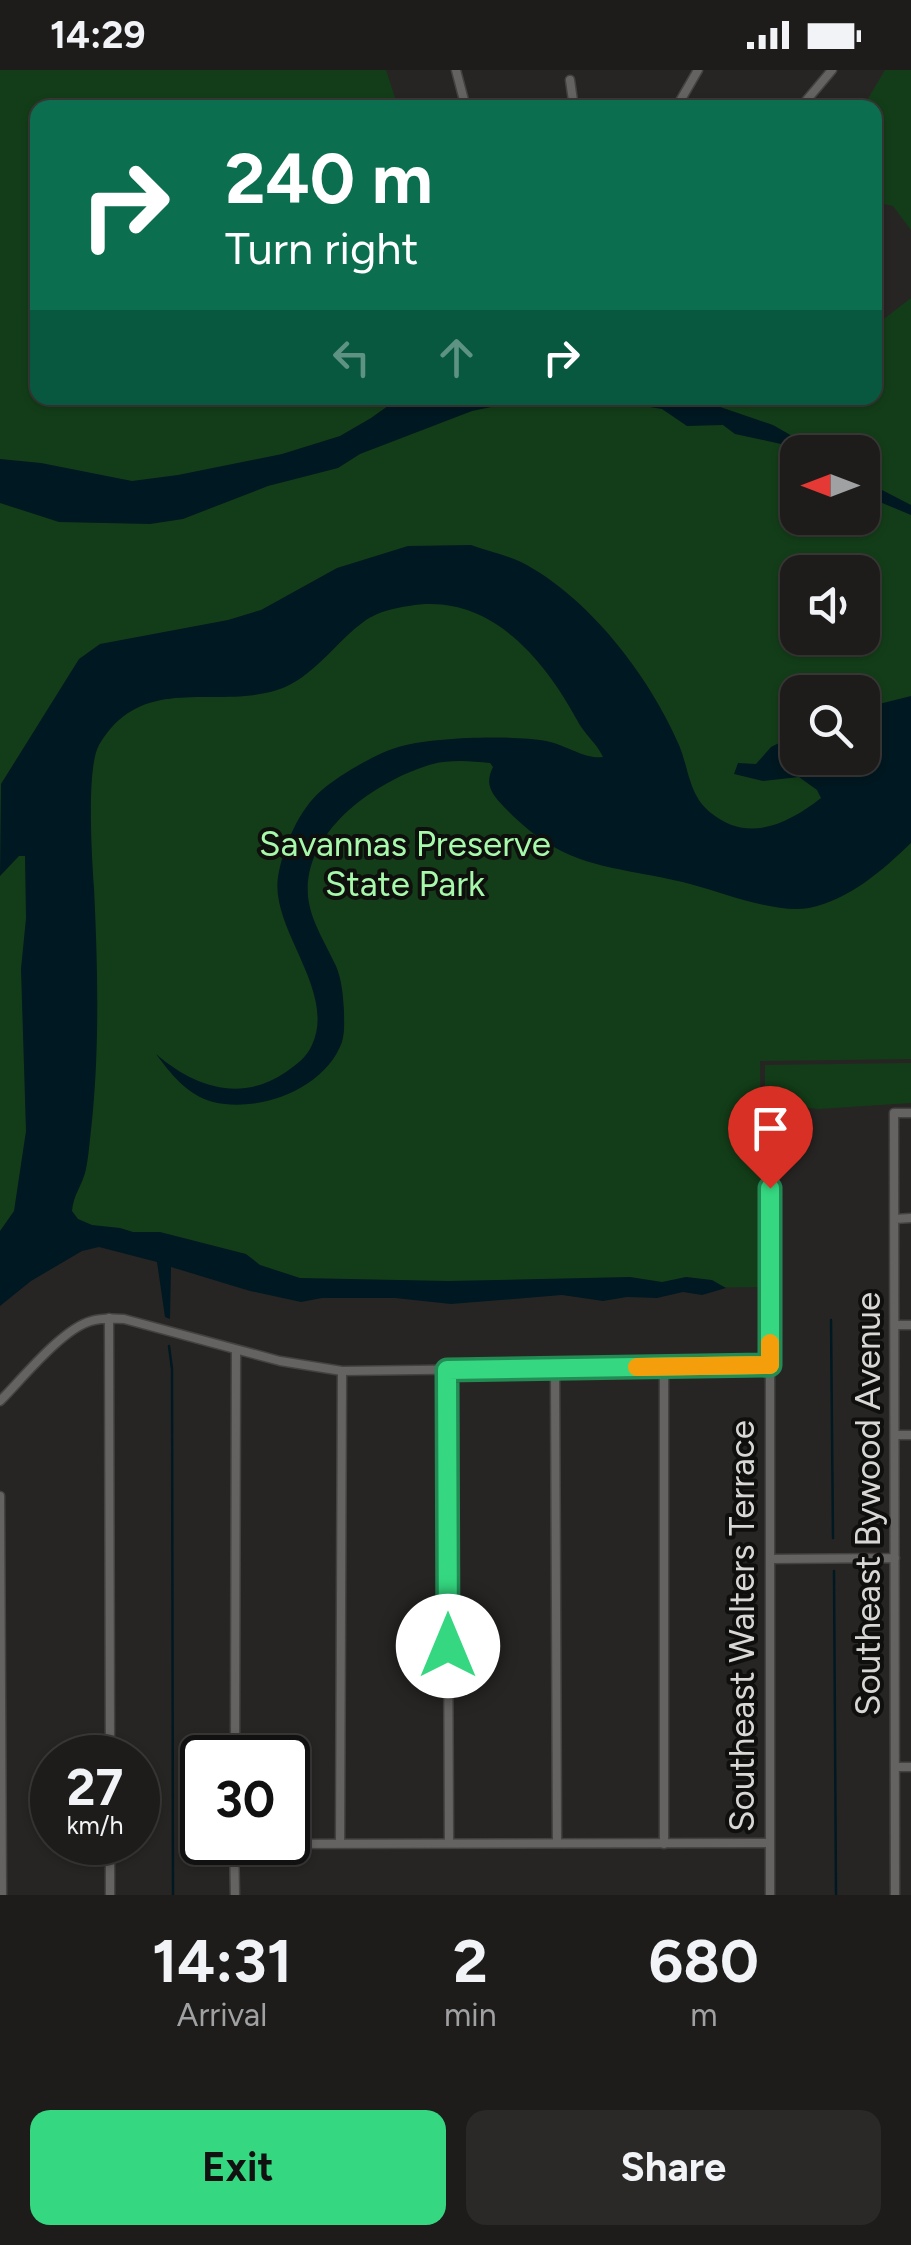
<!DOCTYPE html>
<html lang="en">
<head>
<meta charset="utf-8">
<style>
  body { margin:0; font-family:Figtree,sans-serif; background:#2a2927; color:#f1f3f6; height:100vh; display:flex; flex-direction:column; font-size:38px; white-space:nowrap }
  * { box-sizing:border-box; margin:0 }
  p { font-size:32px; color:#a0a1a2 }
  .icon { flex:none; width:55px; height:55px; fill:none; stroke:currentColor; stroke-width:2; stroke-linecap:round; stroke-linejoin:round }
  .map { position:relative; height:1825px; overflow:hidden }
  .panel { display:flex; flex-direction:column; background:#1d1c1a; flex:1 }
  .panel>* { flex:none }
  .hud { position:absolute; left:30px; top:30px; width:852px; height:305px; border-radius:20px; box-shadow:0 2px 8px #0004,0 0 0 2px #3b3a39; background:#0b6e4f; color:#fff; overflow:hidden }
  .needle { width:65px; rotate:270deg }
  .fabs { position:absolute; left:780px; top:365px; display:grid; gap:20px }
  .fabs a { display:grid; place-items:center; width:100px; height:100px; border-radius:20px; background:#1d1c1a; box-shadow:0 2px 8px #0004,0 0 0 2px #3b3a39; font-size:50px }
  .speed { position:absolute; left:30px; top:1665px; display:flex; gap:20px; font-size:50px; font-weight:700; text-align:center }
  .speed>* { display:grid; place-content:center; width:130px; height:130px; border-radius:50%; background:#1d1c1a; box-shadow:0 2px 8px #0004,0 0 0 2px #3b3a39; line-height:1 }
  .speed small { font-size:25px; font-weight:400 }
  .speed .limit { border:5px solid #111; border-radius:15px; background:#fff; color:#111 }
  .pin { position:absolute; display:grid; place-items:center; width:85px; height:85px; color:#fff; margin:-102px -42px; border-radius:50% 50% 50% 0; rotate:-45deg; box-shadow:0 0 10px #0007 }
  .pin .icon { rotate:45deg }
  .me { position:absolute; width:110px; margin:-55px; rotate:0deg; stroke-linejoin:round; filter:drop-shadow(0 0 8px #0008) }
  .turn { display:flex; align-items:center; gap:35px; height:210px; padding:0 30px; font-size:45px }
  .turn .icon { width:130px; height:130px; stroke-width:2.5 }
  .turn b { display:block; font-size:70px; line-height:85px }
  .lanes { display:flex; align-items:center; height:95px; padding:0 30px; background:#0003; justify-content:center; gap:50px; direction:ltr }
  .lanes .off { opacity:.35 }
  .eta { display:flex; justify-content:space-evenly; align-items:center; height:170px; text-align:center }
  .eta b { font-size:60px; font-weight:700; line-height:70px }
  .action { display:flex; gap:20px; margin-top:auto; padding:20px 30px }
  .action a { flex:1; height:115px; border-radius:20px; background:#35d881; color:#111; font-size:40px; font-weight:700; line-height:115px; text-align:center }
  .action a+a { background:#2a2927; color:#f1f3f6 }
  .status { display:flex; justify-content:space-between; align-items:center; height:70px; padding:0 50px; background:#1d1c1a; direction:ltr }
  .status svg { height:28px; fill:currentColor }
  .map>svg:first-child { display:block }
</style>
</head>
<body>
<div class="status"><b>14:29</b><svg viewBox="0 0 49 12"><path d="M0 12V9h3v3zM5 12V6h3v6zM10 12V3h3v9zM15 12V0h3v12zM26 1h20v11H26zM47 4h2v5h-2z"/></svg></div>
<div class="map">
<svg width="911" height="1825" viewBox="0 0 911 1825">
  <rect width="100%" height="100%" fill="#272523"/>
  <path fill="#133d18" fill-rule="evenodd" d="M0,0H386L398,37L38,38V328H875V251L880,252L911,228V989L760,991L762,1217L341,1221L56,1155L0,1194ZM798,382H862V448H798ZM798,502H862V568H798ZM798,622H862V688H798Z
    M885,0H911V160L893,136L875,132V38L863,37Z
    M911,993V1033L818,1039L765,1033V995Z"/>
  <path fill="#001821" d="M399,328H572L506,334L472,341L360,384L338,398L268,416L183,449L150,454L59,452L0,433V389L41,393L132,411L178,405L282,384L340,366L371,348Z
    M596,328H694L773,355L820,382H798L797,386L781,374L735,364L723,355L687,356L662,339Z
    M863,405L882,420L911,435V445L863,425Z
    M471,475C487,481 506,485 521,492C588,526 650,607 679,675C689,699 689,726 711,743C749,774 789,753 821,728L817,720L799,707L763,711L734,704L738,693L756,694L771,677L797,664L798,688H862L863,638L911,626V773C883,800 849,830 809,838C776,844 724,823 690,814C610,794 566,802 504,737C492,724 484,715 493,697L490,693C471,691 448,689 429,695C375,712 303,761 308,826C310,850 326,874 336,896C342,911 343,925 344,941C344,951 345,962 342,972C325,1019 260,1043 213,1032C187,1025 171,1004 156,984C194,1017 241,1033 286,1002C296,995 307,987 312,975C337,921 270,859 278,807C283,777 299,739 322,720C339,705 380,681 402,676C438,667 509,665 546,671C564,674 586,690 603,687C596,672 584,664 577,650C543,587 488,522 409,536C394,538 378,542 366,550C336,571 313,609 277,620C213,640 142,602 99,675C86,698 92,789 94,818C98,901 100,986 90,1069C89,1078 88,1089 86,1099C83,1114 73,1125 72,1141L78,1149L92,1155L120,1158L133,1162H160L246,1184L260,1195L300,1208L448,1211L630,1207L662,1212L686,1207L712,1210L726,1218L702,1225L683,1222L657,1228L627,1227L603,1231L562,1225L451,1234L395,1228H322L301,1232L250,1221L171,1197L170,1249L165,1247L157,1192L99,1177L82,1181L31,1211L0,1236V1161L14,1141L26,1061L21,899L26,848L25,786H19L0,806L1,714L79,589L100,574L228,550L261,540L337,498L408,476Z"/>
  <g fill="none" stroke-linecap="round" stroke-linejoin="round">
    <path stroke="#001821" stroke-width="2.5" d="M831,1250L833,1468
      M169,1276L172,1299L173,1825
      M834,1501L836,1825"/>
    <defs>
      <path id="minor" d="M456,0L466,38
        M570,10L574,38
        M676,38L698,0
        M800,38L832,0
        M875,188L877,190
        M895,1149L911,1148
        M109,1248L110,1688
        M895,1255H911
        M555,1299L557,1773
        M447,1301L449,1773
        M0,1331C22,1309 62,1259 91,1251C101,1248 113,1248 124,1249L280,1291L342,1301L770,1295
        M895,1365H911
        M0,1426L2,1825
        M770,1489L895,1488
        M235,1688L236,1280
        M895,1697H911
        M110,1772V1825
        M234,1772L235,1825
        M234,1774L769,1773
        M340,1774L342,1301
        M664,1774V1297
        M770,1825V1048
        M895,1825L894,1043H911"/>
    </defs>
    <use href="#minor" stroke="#444241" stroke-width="11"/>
    <use href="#minor" stroke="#656361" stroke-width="8"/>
  </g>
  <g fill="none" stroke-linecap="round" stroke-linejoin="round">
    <defs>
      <path id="route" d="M448,1576L447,1300L770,1295V1118"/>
    </defs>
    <use href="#route" stroke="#228c54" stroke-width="25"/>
    <use href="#route" stroke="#35d881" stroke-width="18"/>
    <path stroke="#f59e0b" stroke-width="18" d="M637,1297L770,1295V1273"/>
  </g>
  <g text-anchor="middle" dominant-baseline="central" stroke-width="8" stroke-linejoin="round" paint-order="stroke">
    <g font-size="35" fill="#a6f8aa" stroke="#0f0f0e">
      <text x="405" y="774">Savannas Preserve<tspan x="405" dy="40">State Park</tspan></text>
    </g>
    <g font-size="35" fill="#d8d7d5" stroke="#0f0f0e">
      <text transform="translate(868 1434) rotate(-90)">Southeast Bywood Avenue</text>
      <text transform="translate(742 1556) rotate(-90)">Southeast Walters Terrace</text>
    </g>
  </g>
</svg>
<div class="fabs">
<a><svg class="needle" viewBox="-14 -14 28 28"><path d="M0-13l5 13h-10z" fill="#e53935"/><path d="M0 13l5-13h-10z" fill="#a0a1a2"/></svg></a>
<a><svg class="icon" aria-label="sound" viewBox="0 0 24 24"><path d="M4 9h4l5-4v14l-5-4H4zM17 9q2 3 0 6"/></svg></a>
<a><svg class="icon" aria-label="search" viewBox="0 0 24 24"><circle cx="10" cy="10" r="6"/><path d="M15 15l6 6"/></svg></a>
</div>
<div class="speed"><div>27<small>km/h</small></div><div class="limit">30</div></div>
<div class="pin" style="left:770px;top:1118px;background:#d93025"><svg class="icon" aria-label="arrive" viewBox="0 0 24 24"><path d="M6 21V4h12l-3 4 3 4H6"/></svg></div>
<svg class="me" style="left:448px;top:1576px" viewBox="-20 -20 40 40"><circle r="19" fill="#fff"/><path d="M0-13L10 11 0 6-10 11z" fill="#35d881"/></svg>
<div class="hud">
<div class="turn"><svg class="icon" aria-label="right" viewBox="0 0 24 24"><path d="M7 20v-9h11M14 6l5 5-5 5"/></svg><div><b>240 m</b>Turn right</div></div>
<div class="lanes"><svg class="icon off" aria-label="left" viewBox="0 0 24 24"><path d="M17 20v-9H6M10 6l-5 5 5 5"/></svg><svg class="icon off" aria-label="ahead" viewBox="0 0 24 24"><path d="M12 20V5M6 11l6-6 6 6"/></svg><svg class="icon" aria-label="right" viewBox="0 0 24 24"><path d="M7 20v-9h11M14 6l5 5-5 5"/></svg></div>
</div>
</div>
<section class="panel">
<div class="eta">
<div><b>14:31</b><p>Arrival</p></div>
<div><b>2</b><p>min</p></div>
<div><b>680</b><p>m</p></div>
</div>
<div class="action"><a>Exit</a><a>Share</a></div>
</section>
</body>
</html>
